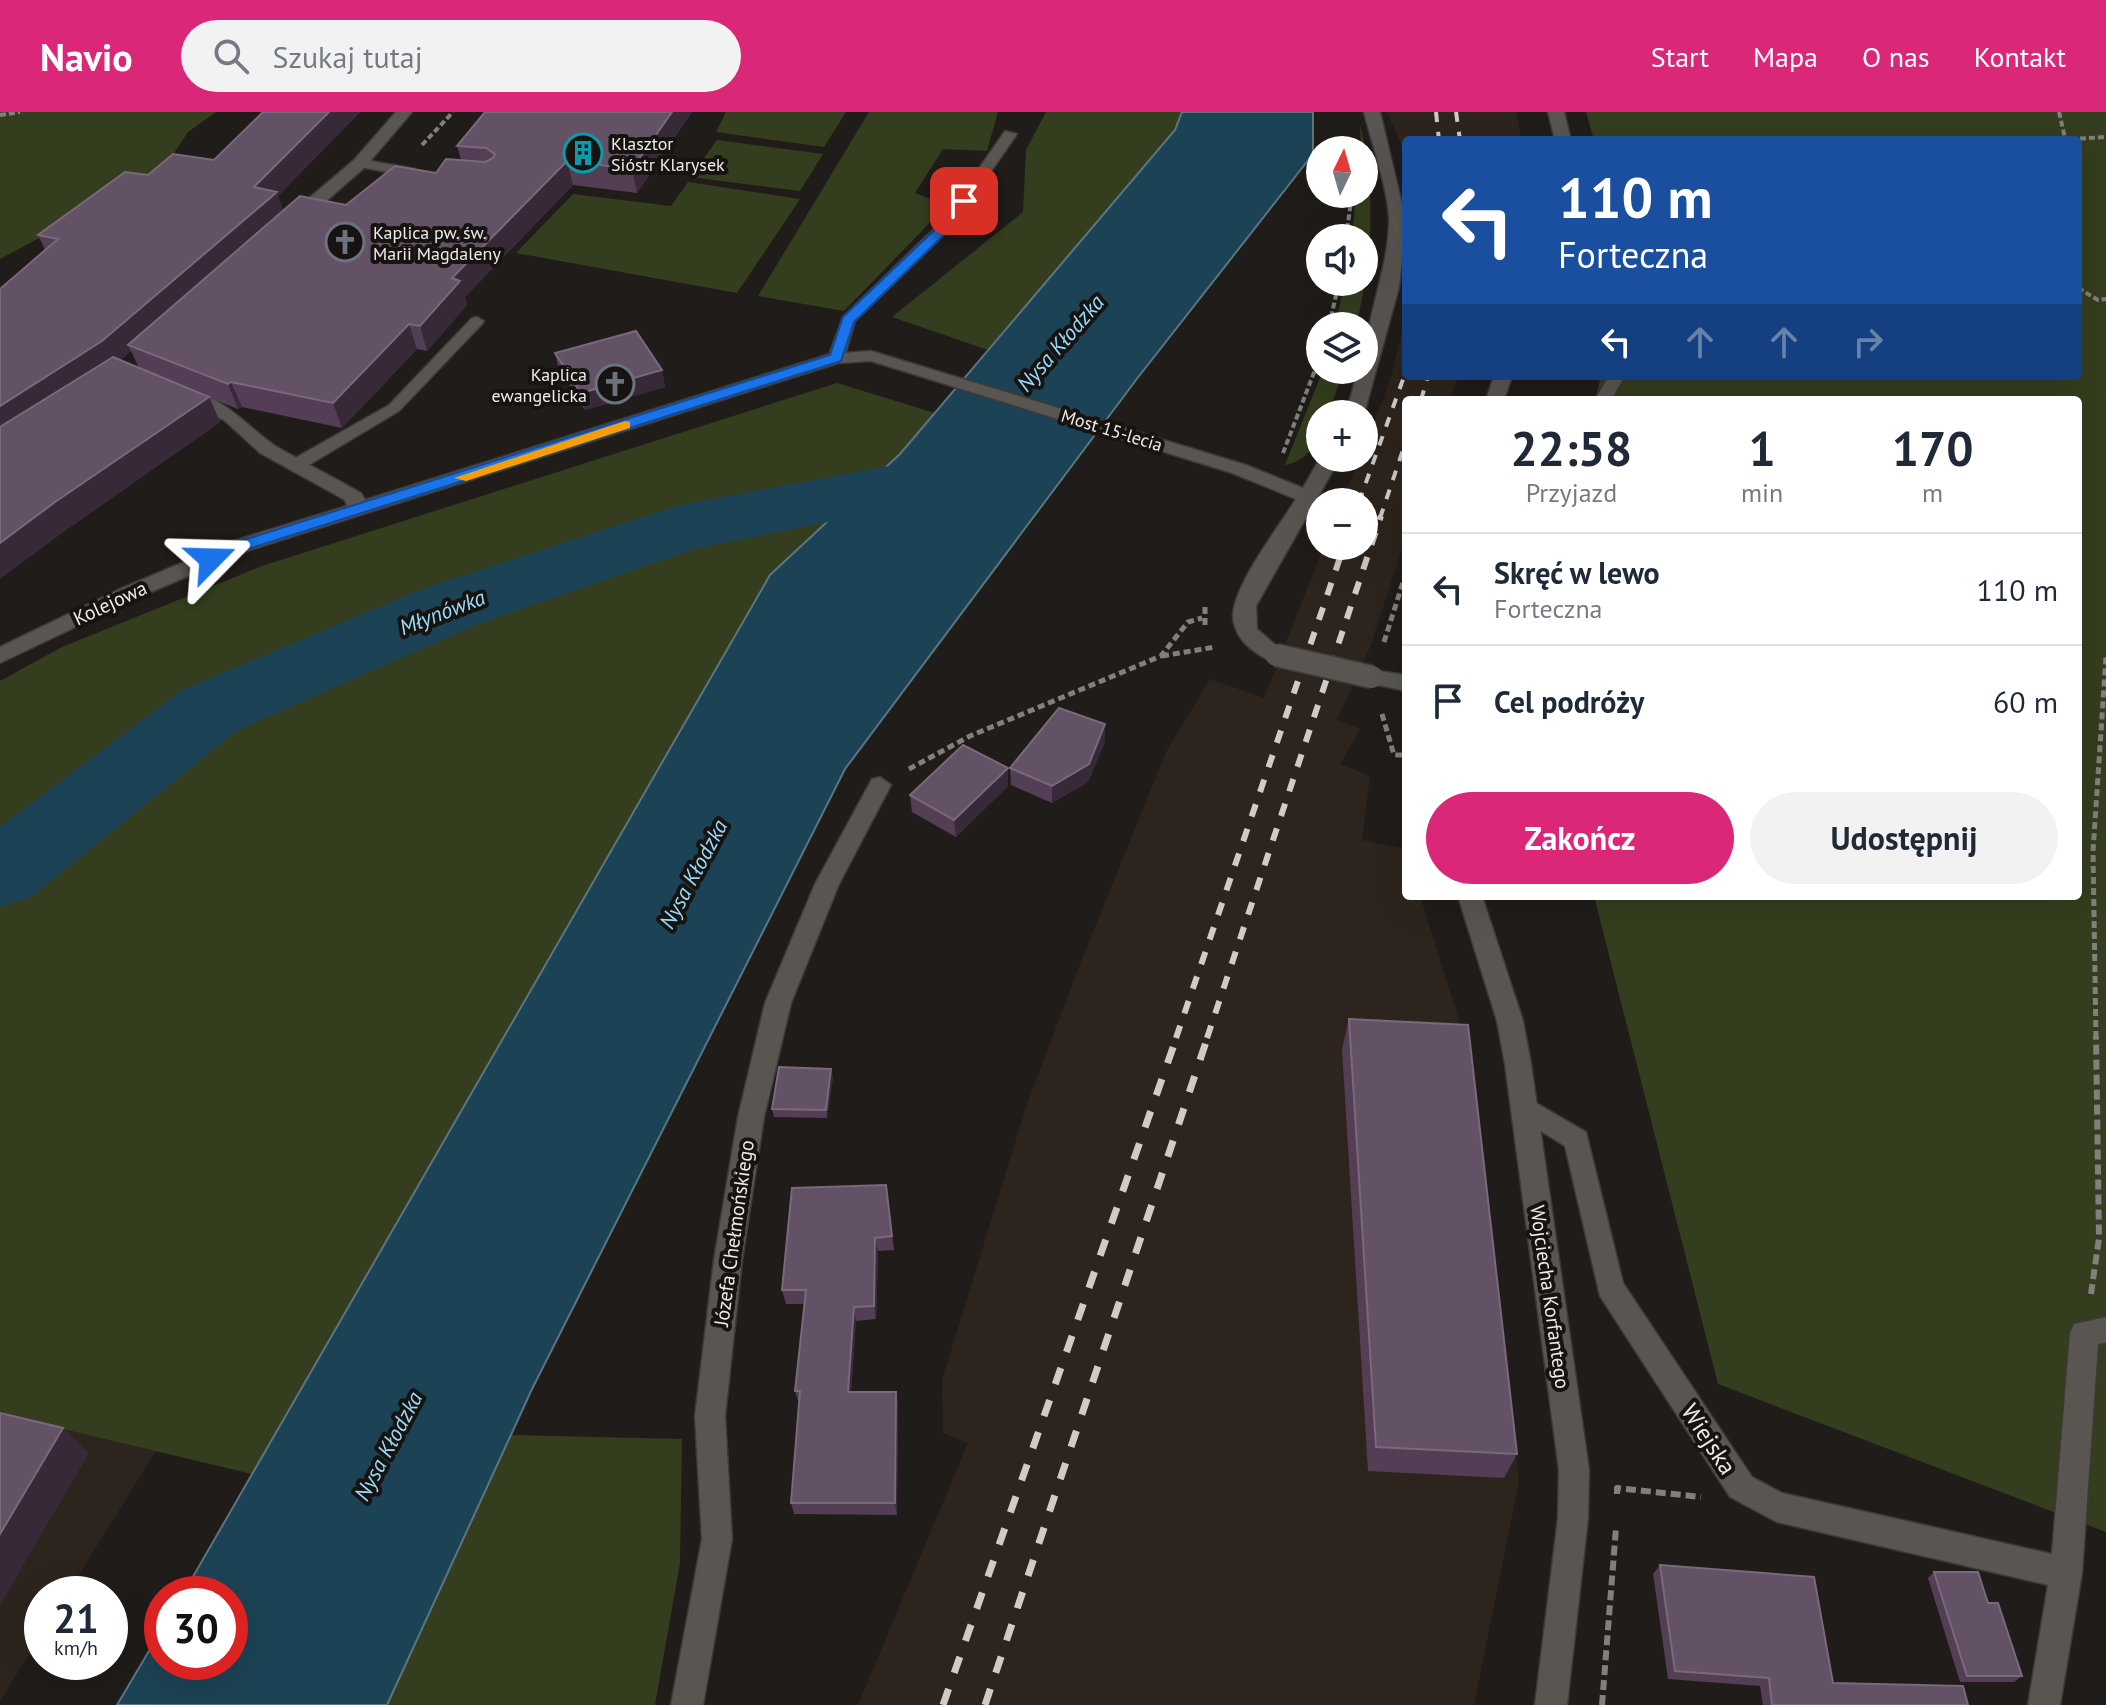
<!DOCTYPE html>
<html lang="pl">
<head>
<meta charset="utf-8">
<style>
  body { margin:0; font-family:"PT Sans",sans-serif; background:#f2f2f3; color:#1f2937; height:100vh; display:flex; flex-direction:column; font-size:30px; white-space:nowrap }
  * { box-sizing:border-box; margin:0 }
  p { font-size:26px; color:#747a83 }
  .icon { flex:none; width:44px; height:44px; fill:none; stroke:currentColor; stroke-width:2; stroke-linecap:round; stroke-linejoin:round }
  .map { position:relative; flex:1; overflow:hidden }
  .side { position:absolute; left:1402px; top:284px; width:680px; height:504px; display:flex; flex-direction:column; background:#fff; border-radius:8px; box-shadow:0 8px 32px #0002 }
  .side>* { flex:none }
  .hud { position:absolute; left:1402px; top:24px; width:680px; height:244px; border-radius:8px; box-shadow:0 8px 32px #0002; background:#1a4fa0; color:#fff; overflow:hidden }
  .needle { width:52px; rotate:5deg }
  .tools { position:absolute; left:1306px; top:24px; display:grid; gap:16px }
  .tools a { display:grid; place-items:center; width:72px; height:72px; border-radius:50%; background:#fff; box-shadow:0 8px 32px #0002; font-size:40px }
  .speed { position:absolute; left:24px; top:1464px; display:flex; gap:16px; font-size:40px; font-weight:700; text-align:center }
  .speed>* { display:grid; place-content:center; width:104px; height:104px; border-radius:50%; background:#fff; box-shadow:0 8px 32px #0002; line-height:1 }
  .speed small { font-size:20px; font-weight:400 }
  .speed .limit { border:12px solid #d22; background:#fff; color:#111 }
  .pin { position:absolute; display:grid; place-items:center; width:68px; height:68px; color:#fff; margin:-34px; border-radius:16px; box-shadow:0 4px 12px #0006 }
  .me { position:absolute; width:88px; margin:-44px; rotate:68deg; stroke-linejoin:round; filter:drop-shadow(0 0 6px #0008) }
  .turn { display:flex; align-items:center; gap:28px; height:168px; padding:0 24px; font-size:36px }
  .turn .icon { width:104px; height:104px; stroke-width:2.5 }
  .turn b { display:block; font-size:56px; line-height:68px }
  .lanes { display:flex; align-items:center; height:76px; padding:0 24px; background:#0003; justify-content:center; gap:40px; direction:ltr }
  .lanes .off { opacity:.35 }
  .eta { display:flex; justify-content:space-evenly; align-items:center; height:136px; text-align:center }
  .eta b { font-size:48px; font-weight:800; line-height:56px }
  .button { display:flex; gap:16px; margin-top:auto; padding:16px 24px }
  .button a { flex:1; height:92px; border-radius:48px; background:#db2777; color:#fff; font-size:32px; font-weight:800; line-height:92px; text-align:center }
  .button a+a { background:#f2f2f3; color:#1f2937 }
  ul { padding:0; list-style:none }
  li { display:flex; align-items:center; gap:24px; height:112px; padding:0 24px; border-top:2px solid #e0e1e3 }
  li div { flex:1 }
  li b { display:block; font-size:30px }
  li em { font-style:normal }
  header { display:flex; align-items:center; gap:48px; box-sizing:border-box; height:112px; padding:0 40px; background:#db2777; color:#fff }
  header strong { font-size:38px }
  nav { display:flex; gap:44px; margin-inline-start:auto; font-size:28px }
  .search { width:560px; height:72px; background:#f2f2f3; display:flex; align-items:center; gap:20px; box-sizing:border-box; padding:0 28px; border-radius:44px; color:#747a83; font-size:30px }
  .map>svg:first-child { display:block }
</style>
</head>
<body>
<header>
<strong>Navio</strong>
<div class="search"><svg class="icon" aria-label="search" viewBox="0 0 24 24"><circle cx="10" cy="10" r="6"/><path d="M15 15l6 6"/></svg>Szukaj tutaj</div>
<nav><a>Start</a><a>Mapa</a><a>O nas</a><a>Kontakt</a></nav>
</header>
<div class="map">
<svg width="2106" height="1593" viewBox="0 0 2106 1593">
  <rect width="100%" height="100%" fill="#201c19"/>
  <path fill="#2d251d" d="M1387,0H1516L1522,28H1406V43Z
    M1406,203V264H1459L1450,288H1406V424L1371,533L1337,608L1360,617L1340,652L1370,664L1362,728L1405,737L1406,784H1420L1460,911L1519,1369L1474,1593H858L968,1331L943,1321L942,1268L1026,995L1080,852L1167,638L1210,567L1264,586L1324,434H1364V390H1342L1359,346H1364V334L1390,269Z
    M0,1302L156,1339L67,1482H42V1522L0,1589Z"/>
  <path fill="#343e1e" d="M0,0H216L188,20L161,61L0,147Z
    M726,0H846L824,35L716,20Z
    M869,0H998L987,39L943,37L915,81L947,93L844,199L758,184Z
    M1046,0H1182L1175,18L988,238L892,205L1023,100L1026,38Z
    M1586,0H2106V1420L1718,1272L1594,784H2078V288H1595L1601,264H2078V28H1594Z
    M1360,12C1376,82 1373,145 1356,214H1335L1345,170H1364V126H1352L1356,82H1364Z
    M717,28L823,42L800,79L690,65Z
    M688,70L800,87L737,181L516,141L573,82L671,94Z
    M1323,258H1344L1328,302H1320C1320,327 1311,348 1285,353Z
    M837,271L935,301L641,686L252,1362L0,1302V569L62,535L262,454Z
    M511,1323L682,1327L680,1451L655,1593H387Z"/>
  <path fill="#1c4355" stroke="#5b7581" stroke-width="2" d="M1182,0H1313V42L1136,268L845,657L532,1277L387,1593H117L162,1517V1550H230V1482H183L770,463L900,342L1175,18Z"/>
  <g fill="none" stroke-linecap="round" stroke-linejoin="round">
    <path fill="#1c4355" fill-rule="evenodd" d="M942,344L967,350L977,366L967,382L694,437L476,513L238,618L31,785L0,795V715L182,578L422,477L680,393Z"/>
    <defs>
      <path id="lane" d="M1005,19L1017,22L953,114L855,209L844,246L841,249H831L828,246L843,205L943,108Z
        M360,47L415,57L422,61L415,65L355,54V48Z
        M477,205L484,209L482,212L399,299L302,357H290V349L389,293L472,206Z
        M1609,264L1624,265L1611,288H1595Z"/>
      <path id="street" d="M396,0H412L366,54L299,113H287V105L354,48Z
        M1364,0H1380L1406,109L1399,175L1364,302H1346L1358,258H1364C1364,208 1388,161 1389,110C1390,83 1371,29 1364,0Z
        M871,239L1246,353L1303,376L1320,346H1340L1256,494L1257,517L1287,543L1284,548C1271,552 1260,544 1250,536C1240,528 1233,516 1233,503C1235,471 1278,416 1296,387L1232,361L871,249L838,251L247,439L132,488L0,551V535L118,478L233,429L347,394L345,388L260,341L224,308L180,290V282C215,273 252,320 277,335C305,351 333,365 361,381L365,388L830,242Z
        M1372,558L1406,563V579L1364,570L1361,565Z
        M880,665L891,673L839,772L791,891L764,1005L742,1148L725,1304L732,1427L703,1593H671L702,1427L695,1304L714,1148L738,1005L765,891L815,772L872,667Z
        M1524,984L1586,1020L1623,1171L1752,1365L1782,1381L2052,1442L2070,1221L2074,1212L2106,1205V1231L2098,1232L2082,1461L2060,1593H2028L2048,1473L1777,1410L1730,1385L1600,1184L1565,1034L1515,1003L1511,995L1515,987Z"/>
      <path id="secondary" d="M1548,0H1564L1571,28H1555Z
        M1494,264H1512L1504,288H1486Z
        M1458,784H1482L1523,909L1531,952L1589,1358L1588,1406L1567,1593H1535L1558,1406L1559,1358L1505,952L1497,909Z"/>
    </defs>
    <use href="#lane" stroke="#3c3937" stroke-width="3"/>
    <use href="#street" stroke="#3c3937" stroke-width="3"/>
    <use href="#secondary" stroke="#3c3937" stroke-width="3"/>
    <path stroke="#827f7c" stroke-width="4" stroke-dasharray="6 3" stroke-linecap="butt" d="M2059,0L2065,26
      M0,3L20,0
      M2053,28L2106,25
      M422,33L453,0
      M1346,126L1352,82
      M2078,176L2098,188L2106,187
      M1329,214L1339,170
      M1283,341L1320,245"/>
    <path stroke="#827f7c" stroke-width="5" stroke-dasharray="7 4" stroke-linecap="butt" d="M1205,495V517
      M1384,530L1406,461
      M1162,544L1215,535
      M1382,602L1394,643H1406
      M909,657L970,624L1161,544L1188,510L1202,506
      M2096,926L2093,739L2106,545"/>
    <path stroke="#827f7c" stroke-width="6" stroke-dasharray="10 5" stroke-linecap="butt" d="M2091,1182L2099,1126L2096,924
      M1617,1382V1376L1701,1385
      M1602,1593L1616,1416"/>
    <use href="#lane" fill="#595551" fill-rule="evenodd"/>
    <use href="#street" fill="#595551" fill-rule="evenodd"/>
    <use href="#secondary" fill="#595551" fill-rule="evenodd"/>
    <path stroke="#cecbc8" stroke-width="4" stroke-dasharray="10 10" stroke-linecap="butt" d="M1436,0L1439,28
      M1456,0L1460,28
      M1421,288L1428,264
      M1359,390L1406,259
      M1380,406L1406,329"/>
    <path stroke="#cecbc8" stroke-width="6" stroke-dasharray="13 13" stroke-linecap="butt" d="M1176,926L1344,434
      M1207,926L1381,404"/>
    <path stroke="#cecbc8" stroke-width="7" stroke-dasharray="17 17" stroke-linecap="butt" d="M943,1593L1177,924
      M985,1593L1208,924"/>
    <defs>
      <path id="street-bridge" d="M1276,543L1372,565"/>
    </defs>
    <use href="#street-bridge" stroke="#3c3937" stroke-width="25" stroke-linecap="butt"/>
    <use href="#street-bridge" stroke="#595551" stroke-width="22"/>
  </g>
  <path fill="#533e56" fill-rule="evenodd" d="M263,0H360L278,84L283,99L346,93L436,61L461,48L457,34L692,0L637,81L573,73L465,185L467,193L427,239L417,237L342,316L242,295L238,297L210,286L220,310L69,416L45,138L38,123L148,63L214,48ZM131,239L139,256L120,248Z
    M555,241L662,258L665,275L585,298L559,258Z
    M1105,630L1088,670L1052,691L1011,673L1010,656Z
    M1008,656V674L956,725L912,700L910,683Z
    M1349,907L1517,1342L1504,1366L1368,1359L1342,937Z
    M833,965L827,1006L774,1005L772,997Z
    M886,1073L894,1138L878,1139L876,1207L856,1209L851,1280H896L898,1292L897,1403L794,1402L791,1391L799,1292L795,1279L805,1192H786L782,1178Z
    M1660,1453L1833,1571L1968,1593H1763L1760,1574L1668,1567L1653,1462Z
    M1934,1460L1988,1491L2022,1564L2014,1570H1960L1928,1466Z"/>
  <path fill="#372937" d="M329,0H360L278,84L285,104L128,233L131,239L114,254L0,327V294L254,75Z
    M672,0H692L637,81L632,57Z
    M567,49L573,73L465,185L467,193L427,239L420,214L452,166Z
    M409,212L417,237L342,316L333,291Z
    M662,258L665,275L585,298L581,281Z
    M231,270L242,295L238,297L228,272Z
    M209,285L220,310L69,416L0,467V431L55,390Z
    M1105,612V630L1088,670L1052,691V674Z
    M1008,656V674L956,725L954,708Z
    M831,957L833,965L827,1006L826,998Z
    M875,1126L878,1139L876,1207L874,1194Z
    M854,1195L856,1209L850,1292L848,1280Z
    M896,1280L898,1292L897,1403L895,1391Z
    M63,1316L89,1341L0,1493V1422Z"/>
  <path fill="#635166" stroke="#79697a" stroke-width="2" d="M263,0H329L254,75L277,80L102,229L0,294V177L58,127L38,123L125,60L148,63L173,42L214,48Z
    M485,0H672L632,57L567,49L452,166L460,169L420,214L409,212L333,291L231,270L228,272L128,233L300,84L346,93L395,54L436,61L446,47L485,50L493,46L495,42L486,36L457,34Z
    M636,219L662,258L581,281L555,241Z
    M113,245L209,285L55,390L0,431V315Z
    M1059,596L1105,612L1089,652L1052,674L1010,656Z
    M963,633L1008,656L954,708L910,683Z
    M1349,907L1468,913L1517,1342L1376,1335Z
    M779,955L831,957L826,998L772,997Z
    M886,1073L892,1124L875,1126L874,1194L854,1195L848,1280H896L895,1391H791L800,1279H795L806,1178H782L792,1076Z
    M0,1301L63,1316L0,1422Z
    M1660,1453L1814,1465L1833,1571L1963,1574L1968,1593H1772L1769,1566L1675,1559Z
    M1934,1460H1978L1988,1491H1998L2022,1564H1967Z"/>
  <path fill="#1a73e8" stroke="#114b97" stroke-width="2" d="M959,87L970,89L953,114L854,210L841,249L245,438L211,452L204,447L234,431L830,243L843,205L944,109Z"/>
  <path fill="#f59e0b" d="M625,309L630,310V316L466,369L454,366Z"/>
  <defs>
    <symbol id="building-ring" viewBox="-11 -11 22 22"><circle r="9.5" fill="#171310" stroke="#0f9aa8" stroke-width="1.5"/><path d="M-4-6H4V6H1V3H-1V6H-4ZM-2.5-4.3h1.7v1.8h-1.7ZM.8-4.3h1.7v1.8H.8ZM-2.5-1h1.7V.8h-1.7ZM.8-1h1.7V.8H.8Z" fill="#0f9aa8"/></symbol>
    <symbol id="church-ring" viewBox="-11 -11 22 22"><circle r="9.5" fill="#171310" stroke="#6b7280" stroke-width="1.5"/><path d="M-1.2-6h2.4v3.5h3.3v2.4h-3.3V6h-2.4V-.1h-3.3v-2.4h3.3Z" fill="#6b7280"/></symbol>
  </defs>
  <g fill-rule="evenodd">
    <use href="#building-ring" x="561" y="19" width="44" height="44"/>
    <use href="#church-ring" x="323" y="108" width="44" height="44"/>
    <use href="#church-ring" x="593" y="250" width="44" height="44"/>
  </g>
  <g text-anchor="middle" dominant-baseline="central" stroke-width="8" stroke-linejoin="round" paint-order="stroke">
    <g font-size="18" fill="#eeebe9" stroke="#171310" text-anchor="start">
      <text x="611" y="31">Klasztor<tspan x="611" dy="21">Sióstr Klarysek</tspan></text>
      <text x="373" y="120">Kaplica pw. św.<tspan x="373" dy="21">Marii Magdaleny</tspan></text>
      <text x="587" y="262" text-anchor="end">Kaplica<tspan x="587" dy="21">ewangelicka</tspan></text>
    </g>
    <g font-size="18" fill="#eeebe9" stroke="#171310">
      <text transform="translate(1112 318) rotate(17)">Most 15-lecia</text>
    </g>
    <g font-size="20" fill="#eeebe9" stroke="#171310">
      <text transform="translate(110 491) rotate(-25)">Kolejowa</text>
      <text transform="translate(734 1121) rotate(-82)">Józefa Chełmońskiego</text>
      <text transform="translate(1550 1185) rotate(82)">Wojciecha Korfantego</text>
    </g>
    <g font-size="22" font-style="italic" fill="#97dcfe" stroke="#171310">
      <text transform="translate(1060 231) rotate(-49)">Nysa Kłodzka</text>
      <text transform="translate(442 500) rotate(-21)">Młynówka</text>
      <text transform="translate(693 762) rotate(-62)">Nysa Kłodzka</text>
      <text transform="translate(388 1334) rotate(-62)">Nysa Kłodzka</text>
    </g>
    <g font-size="24" fill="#eeebe9" stroke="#171310">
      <text transform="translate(1709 1327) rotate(57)">Wiejska</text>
    </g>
  </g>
</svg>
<div class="tools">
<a><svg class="needle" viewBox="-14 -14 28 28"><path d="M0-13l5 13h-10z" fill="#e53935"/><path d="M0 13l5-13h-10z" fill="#747a83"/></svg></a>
<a><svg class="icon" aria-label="sound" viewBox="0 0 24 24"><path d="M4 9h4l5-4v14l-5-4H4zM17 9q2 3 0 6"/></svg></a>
<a><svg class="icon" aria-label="layers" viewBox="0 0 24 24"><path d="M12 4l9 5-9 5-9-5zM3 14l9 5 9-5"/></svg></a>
<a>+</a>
<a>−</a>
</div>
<div class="speed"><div>21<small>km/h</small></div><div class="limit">30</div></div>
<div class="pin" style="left:964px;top:89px;background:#d93025"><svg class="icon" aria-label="arrive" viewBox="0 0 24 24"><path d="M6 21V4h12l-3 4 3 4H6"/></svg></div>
<svg class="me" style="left:211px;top:447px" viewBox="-20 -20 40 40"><path d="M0-17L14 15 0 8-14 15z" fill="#1a73e8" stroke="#fff" stroke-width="4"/></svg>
<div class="hud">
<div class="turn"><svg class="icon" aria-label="left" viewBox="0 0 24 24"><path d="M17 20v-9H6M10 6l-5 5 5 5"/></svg><div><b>110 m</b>Forteczna</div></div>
<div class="lanes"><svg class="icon" aria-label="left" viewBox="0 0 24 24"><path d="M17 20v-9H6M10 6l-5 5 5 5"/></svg><svg class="icon off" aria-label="ahead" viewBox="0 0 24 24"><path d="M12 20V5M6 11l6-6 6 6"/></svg><svg class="icon off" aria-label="ahead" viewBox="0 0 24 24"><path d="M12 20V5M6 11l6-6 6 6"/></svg><svg class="icon off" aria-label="right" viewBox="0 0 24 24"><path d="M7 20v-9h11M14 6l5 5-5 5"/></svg></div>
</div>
<section class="side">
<div class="eta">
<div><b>22:58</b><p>Przyjazd</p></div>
<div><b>1</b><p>min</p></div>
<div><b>170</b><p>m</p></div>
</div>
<ul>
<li><svg class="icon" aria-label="left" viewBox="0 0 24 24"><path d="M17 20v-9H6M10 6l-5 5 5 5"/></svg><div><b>Skręć w lewo</b><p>Forteczna</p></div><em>110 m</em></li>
<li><svg class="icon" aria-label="arrive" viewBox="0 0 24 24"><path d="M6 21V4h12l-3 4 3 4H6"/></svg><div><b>Cel podróży</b></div><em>60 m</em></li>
</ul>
<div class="button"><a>Zakończ</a><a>Udostępnij</a></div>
</section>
</div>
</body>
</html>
